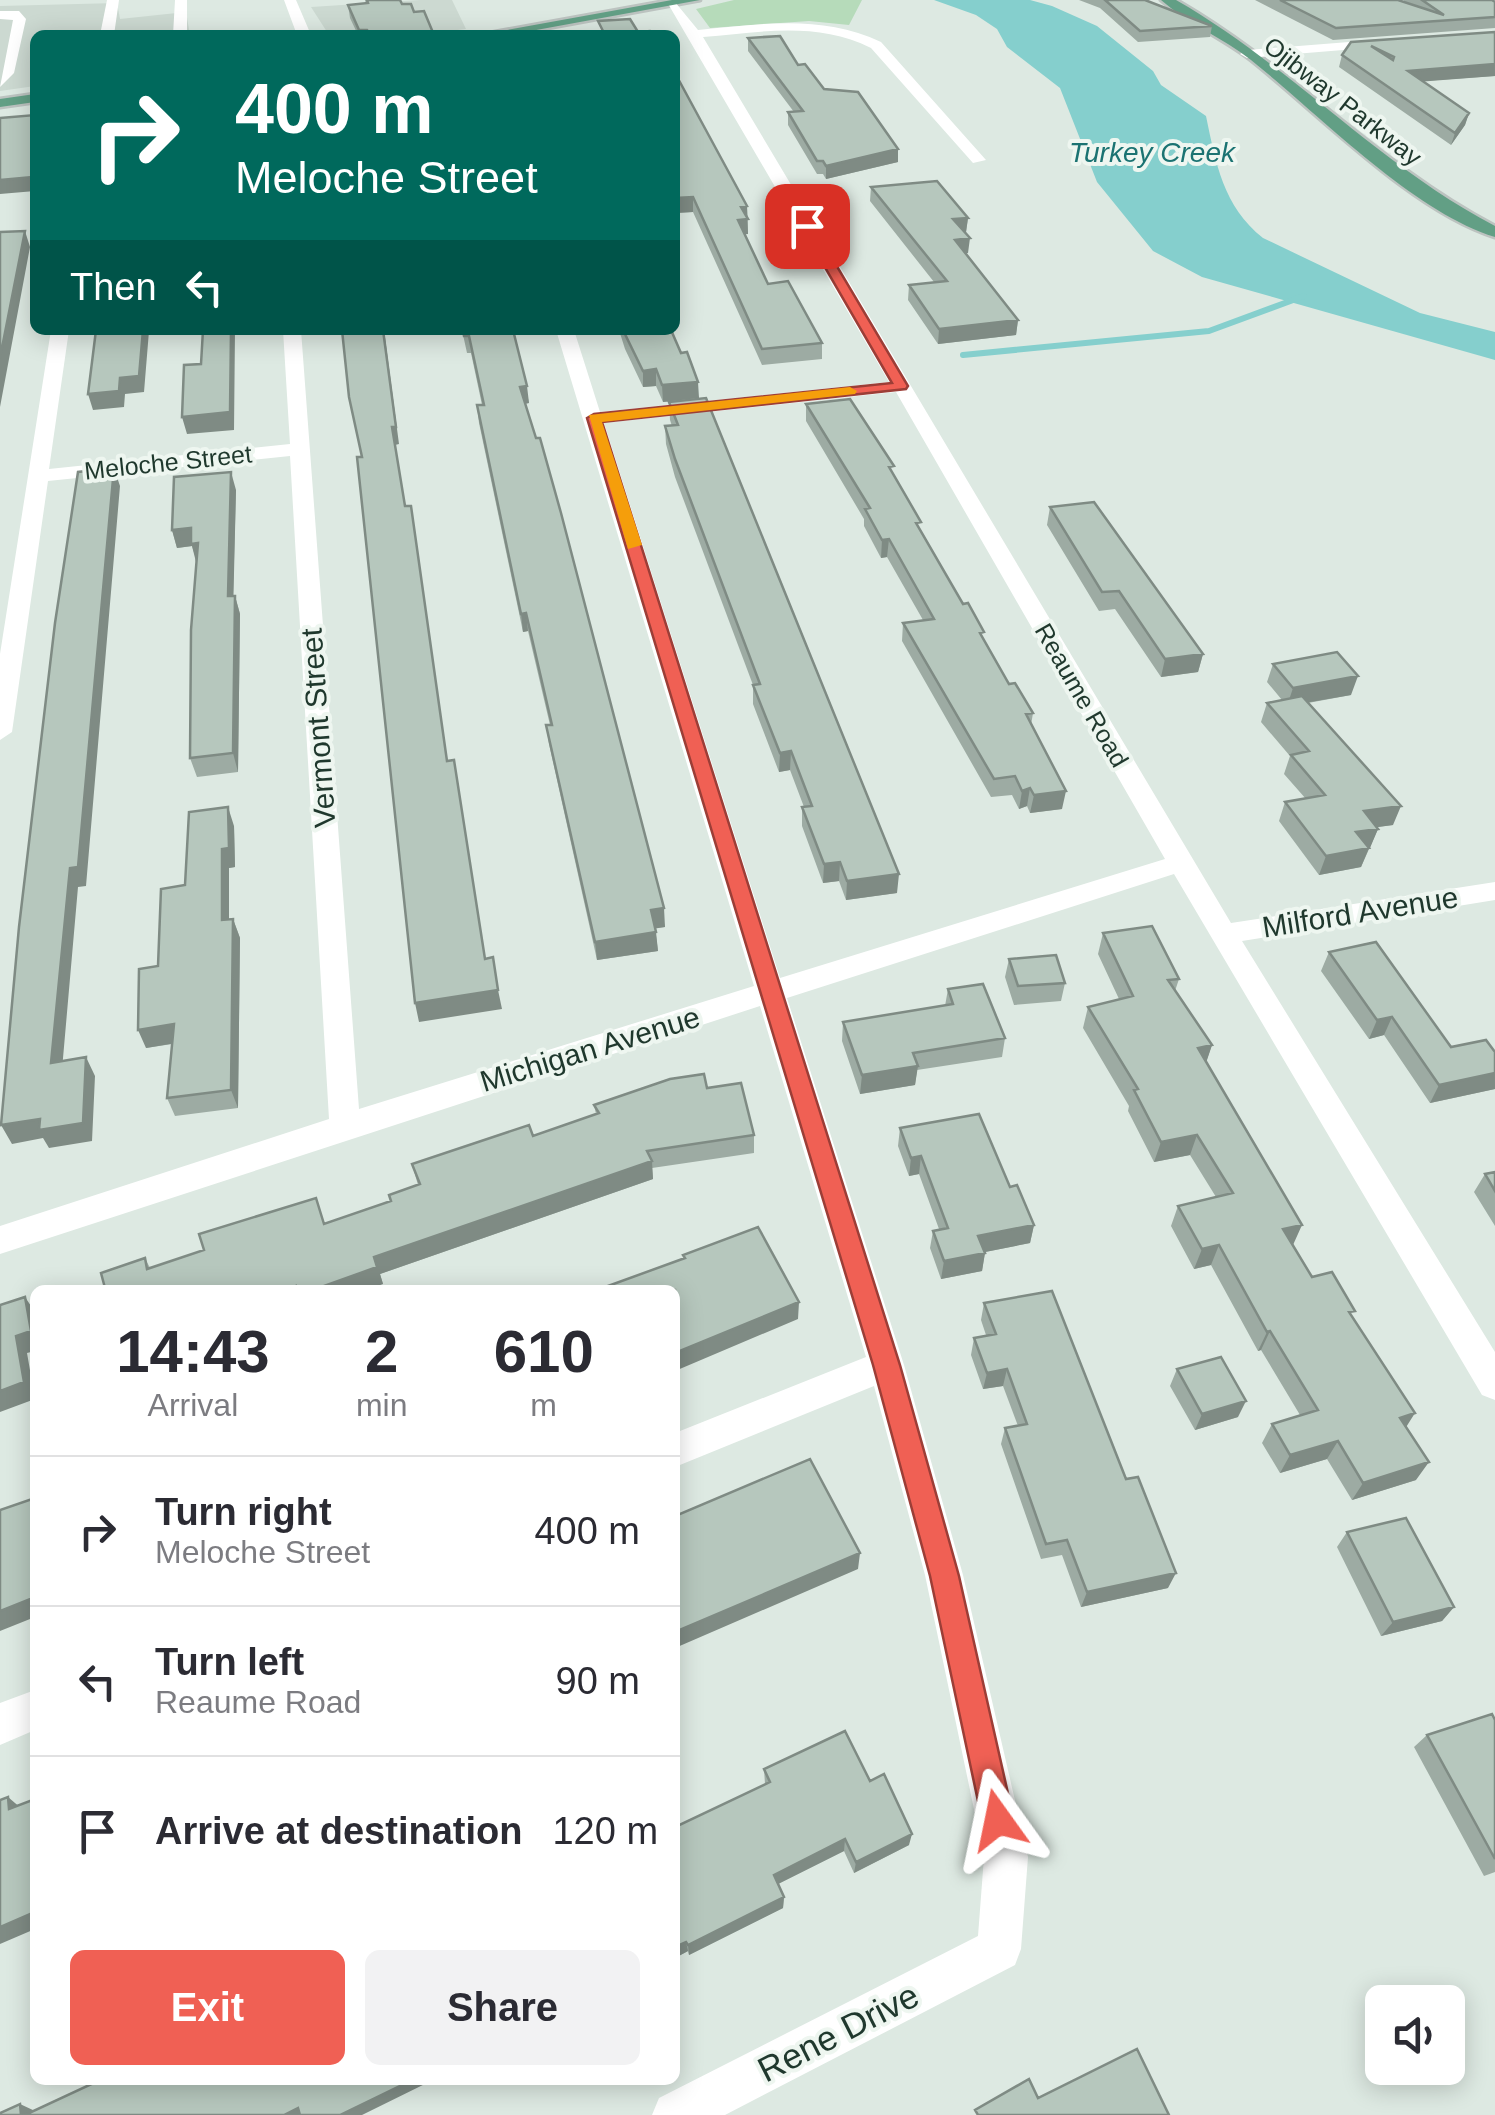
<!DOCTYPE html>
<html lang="en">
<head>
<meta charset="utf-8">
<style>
  body { margin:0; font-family:Helvetica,sans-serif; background:#f2f2f3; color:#2b2b33; height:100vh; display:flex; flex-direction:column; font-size:38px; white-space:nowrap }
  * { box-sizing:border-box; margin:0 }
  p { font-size:32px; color:#7c7c81 }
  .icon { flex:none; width:55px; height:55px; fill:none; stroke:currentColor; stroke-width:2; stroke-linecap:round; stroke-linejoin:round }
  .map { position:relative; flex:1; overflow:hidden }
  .panel { position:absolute; left:30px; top:1285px; width:650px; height:800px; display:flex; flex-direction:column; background:#fff; border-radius:15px; box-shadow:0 5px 25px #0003 }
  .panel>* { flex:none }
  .top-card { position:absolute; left:30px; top:30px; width:650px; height:305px; border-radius:15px; box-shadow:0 5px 25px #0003; background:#00695c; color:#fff; overflow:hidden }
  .tools { position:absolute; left:1365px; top:1985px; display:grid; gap:20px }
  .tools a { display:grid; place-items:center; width:100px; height:100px; border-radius:15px; background:#fff; box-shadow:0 5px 25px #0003; font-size:50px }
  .pin { position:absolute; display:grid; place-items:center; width:85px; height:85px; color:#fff; margin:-42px; border-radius:20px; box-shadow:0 5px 15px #0006 }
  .me { position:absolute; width:110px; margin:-55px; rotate:348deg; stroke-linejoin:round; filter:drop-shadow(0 0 8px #0008) }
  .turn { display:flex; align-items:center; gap:35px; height:210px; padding:0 40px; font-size:45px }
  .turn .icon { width:130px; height:130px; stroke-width:2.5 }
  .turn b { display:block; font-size:70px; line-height:85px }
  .then { display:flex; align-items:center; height:95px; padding:0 40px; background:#0003; gap:20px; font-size:38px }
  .eta { display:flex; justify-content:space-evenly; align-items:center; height:170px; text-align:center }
  .eta b { font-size:60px; font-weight:700; line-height:70px }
  .action { display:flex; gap:20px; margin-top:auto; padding:20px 40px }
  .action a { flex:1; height:115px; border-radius:15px; background:#f06054; color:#fff; font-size:40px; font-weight:700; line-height:115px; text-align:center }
  .action a+a { background:#f2f2f3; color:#2b2b33 }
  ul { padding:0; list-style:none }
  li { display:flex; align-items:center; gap:30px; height:150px; padding:0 40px; border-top:2px solid #e1e1e2 }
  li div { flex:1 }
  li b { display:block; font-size:38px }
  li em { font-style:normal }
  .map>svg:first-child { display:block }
</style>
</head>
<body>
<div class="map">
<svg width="1495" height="2115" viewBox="0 0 1495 2115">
  <rect width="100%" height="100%" fill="#dde9e2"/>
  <path fill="#ccd9d1" d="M420,0H452L466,29L416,35H329L311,7Z
    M117,3L120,19L186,12L190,35H35V86L0,91V6Z"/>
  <path fill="#b6dbba" d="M734,0H862L849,25L809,21L710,28L696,9Z"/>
  <path fill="#85cfcd" d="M934,0H1030L1052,6L1097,26L1153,71L1161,85L1206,116C1216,164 1223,206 1263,238L1420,313L1495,332V360L1202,277L1153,251L1097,182L1060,88L1007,47L997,29L976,15Z"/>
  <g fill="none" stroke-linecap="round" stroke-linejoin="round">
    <path stroke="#85cfcd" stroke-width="6" d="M963,355L1209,331L1304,296"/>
    <defs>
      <path id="major" d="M672,0H700L509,35H479Z
        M1161,0H1176C1290,65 1378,165 1495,226V237C1412,211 1320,115 1251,60C1223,38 1187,23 1161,0Z
        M35,94V102L0,107V99Z"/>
    </defs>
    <use href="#major" stroke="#bcc3c0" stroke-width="5"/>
    <path fill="#fff" fill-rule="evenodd" d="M107,0H119L114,35H100Z
      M175,0H187V35H173Z
      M284,0H296L311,35H297Z
      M667,2H675L698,30C761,24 822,14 881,42L986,160L973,163L871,48C817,21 761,32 703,37L1231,923L1495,882V900L1242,941L1495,1352V1400L1482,1395L1174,874L787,998L904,1365L963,1575L1028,1857L1021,1949L1015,1965L725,2115H652L659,2098L978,1936L984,1857L925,1575L874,1386L675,1467V1433L866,1357L760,1006L0,1254V1226L329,1119L290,456L48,481L12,732L0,740V654L51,330H69L49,469L290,444L283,330H301L359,1109L754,986L556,330H574L600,412L889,382ZM896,392L1165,859L780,978L604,423Z
      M0,11H19L26,19L14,73L0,87L13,20L0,19Z
      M1387,39L1392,40V46L1247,58L1240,54L1247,50Z
      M35,1690V1730L0,1745V1703Z"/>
    <use href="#major" fill="#629f85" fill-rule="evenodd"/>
  </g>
  <path fill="#9daba3" d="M365,0H400L402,4L414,12L434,35H358L350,18L348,5L366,4Z
    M1079,0H1145L1212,26L1210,37L1138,42L1100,8Z
    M1255,0H1398L1407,3L1403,0H1492L1495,2V28L1333,40Z
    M1495,32V76L1423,81L1469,113L1465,125L1451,145L1339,67L1342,55L1351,42Z
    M748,38L798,65L898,162L826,179L823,174H817L788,125V112H794L748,51Z
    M675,73L747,206L748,234H745L768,284L822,343V359L762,365L693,212L675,213Z
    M871,187L968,218L966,232L965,233L968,253H965L1018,320L1016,335L938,344L908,300L909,285L934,282L870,201Z
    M462,330H513L529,403L525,404L665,927L655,928L658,951L597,960L549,744L546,725H550L528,631L523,632L479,423L477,405H482L471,353H467Z
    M619,330H671L699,398L663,402L656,386L643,387L625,349Z
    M669,402L897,893L846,900L839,881L823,883L802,826V807H804L790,770L779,772L753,704V685L675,477L666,444L665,426H672L670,420Z
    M806,404L893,475L920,530L1009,684L1033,713L1031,725L1062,809L1030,813L1027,806L1019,809L1012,795L991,797L902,641L903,623L923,620L887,557L881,558L864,526V519L806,421Z
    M236,490L233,596H235L240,614L238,772L197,777L190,758L197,562L192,546L177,548L172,530Z
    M1050,507L1203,654L1198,672L1161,677L1115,609L1099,611L1047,525Z
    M1273,664L1351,695L1308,703L1393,825L1377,827L1378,829L1361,867L1319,875L1279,821L1285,802L1306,799L1284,774L1290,756L1261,722L1267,703L1282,700L1267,682Z
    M234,826L235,867L229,868V920L233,919L240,938L238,1108L175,1116L167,1098L172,1044L146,1048L185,885Z
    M1103,933L1179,979L1175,991L1212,1045L1206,1062L1292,1245L1312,1277L1352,1316L1406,1427L1416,1480L1352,1500L1327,1459L1280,1473L1262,1443L1272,1424L1300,1415L1261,1350L1258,1351L1211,1265L1194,1269L1171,1226L1178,1206L1216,1197L1190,1155L1154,1162L1128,1111L1129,1106L1083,1028L1088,1007L1119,999L1098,954Z
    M1329,952L1451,1047L1495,1052V1089L1430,1103L1384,1035L1369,1039L1321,971Z
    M1009,959L1065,983L1061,1001L1014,1005L1005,977Z
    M948,989L1005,1038L1002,1057L917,1070L915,1085L860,1094L842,1041L843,1022L945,1006Z
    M707,1088L754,1135V1153L652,1168L653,1179L380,1274L383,1284L105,1288L145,1258L150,1268L325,1223L390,1201L418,1185L412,1164L533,1136L596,1114L594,1105Z
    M900,1128L1010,1187L1034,1225L1030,1243L985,1252L982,1271L941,1279L930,1248L933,1231L939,1229L919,1174L909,1176L898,1146Z
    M1495,1172V1226L1474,1192L1485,1174Z
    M984,1303L1168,1588L1081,1607L1062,1555L1041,1559L1001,1444L1005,1428L1018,1426L1003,1386L983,1389L971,1355L974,1338L986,1335L981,1320Z
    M1177,1369L1238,1417L1195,1430L1170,1386Z
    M1347,1532L1454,1607L1442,1621L1381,1636L1337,1547Z
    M1495,1720V1872L1484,1876L1414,1747L1427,1735Z
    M764,1769L870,1781L909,1845L854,1873L844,1851L778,1884L784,1897L783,1908L689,1955L688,1951L675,1958L765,1784Z"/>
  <path fill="#7f8b84" d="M359,30H367L368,35H360Z
    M1495,64V76L1404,83L1408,71Z
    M1469,113L1465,125L1451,145L1455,133Z
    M898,149V162L826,179V166Z
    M35,168V191L0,194V180Z
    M693,197V212L675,213V198Z
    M747,206L748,234L738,235V220L741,207Z
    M968,218L966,232L952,234L953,219Z
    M25,231L30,247L0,407V358Z
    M970,238L968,253L953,255L955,240Z
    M1018,320L1016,335L938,344L939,329Z
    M143,330H164L149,331L144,392L125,394L124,407L93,410L88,394L120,378Z
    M231,330H235L234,430L187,434L182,417Z
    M384,330L399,444L395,445L392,427Z
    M656,369V386L643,387V371Z
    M698,382L699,398L663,402L662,385Z
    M527,386L529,403L522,404L520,387Z
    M114,468L120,486L86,886L78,887L61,1081L51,1063L70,868Z
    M231,472L236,490L233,615L228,596Z
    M191,528L198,543L196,562L192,546L177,548L172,530Z
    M889,539L887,557L881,558L882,540Z
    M235,596L240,614L238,772L233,753Z
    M526,613L528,631L523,632L521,614Z
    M1203,654L1198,672L1161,677L1165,659Z
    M1358,676L1351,695L1287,706L1293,688Z
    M791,751L790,770L779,772L780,753Z
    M1030,788L1027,806L1019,809L1022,791Z
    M1066,791L1062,809L1030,813L1034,795Z
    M1401,806L1393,825L1356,830L1364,811Z
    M228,807L234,826L235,867L229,868V939L222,920V849Z
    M1378,829L1370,848L1349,851L1356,832Z
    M1369,848L1361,867L1319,875L1326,856Z
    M840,862L839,881L823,883L824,864Z
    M899,874L897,893L846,900L847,881Z
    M664,908L665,927L652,929L651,910Z
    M233,919L240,938L238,1108L231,1090Z
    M656,932L658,951L597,960L595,942Z
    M498,990L502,1009L419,1022L415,1003Z
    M1392,1017L1384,1035L1369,1039L1377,1020Z
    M174,1024L182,1042L146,1048L138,1030Z
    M1212,1045L1205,1066L1198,1048Z
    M86,1057L95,1076L92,1141L49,1148L43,1138L12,1144L1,1125Z
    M918,1066L915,1085L860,1094L862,1075Z
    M1495,1073V1089L1430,1103L1439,1085Z
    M1197,1135L1190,1155L1154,1162L1161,1142Z
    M921,1156L919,1174L909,1176L911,1158Z
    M652,1161L653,1179L380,1274L383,1284L367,1290H313L374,1257Z
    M1034,1225L1030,1243L975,1254L978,1236Z
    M1302,1225L1293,1245L1274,1249L1283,1229Z
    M1219,1245L1211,1265L1194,1269L1202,1249Z
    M985,1253L982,1271L941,1279L944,1261Z
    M25,1297L35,1312V1351L27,1353L35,1399L0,1412V1391L16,1336Z
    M799,1302L798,1319L675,1371V1353Z
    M1270,1331L1261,1350L1258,1351L1267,1332Z
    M1007,1369L1003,1386L983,1389L987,1373Z
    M1246,1401L1238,1417L1195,1430L1202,1414Z
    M1415,1413L1403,1432L1400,1418Z
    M1338,1441L1327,1459L1280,1473L1290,1455Z
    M1429,1462L1416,1480L1352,1500L1363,1483Z
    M860,1553L858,1569L675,1648V1632Z
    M1176,1573L1168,1588L1081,1607L1087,1592Z
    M35,1587V1617L0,1631V1611Z
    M1454,1607L1442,1621L1381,1636L1393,1622Z
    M8,1797L22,1809H9Z
    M912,1834L909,1845L854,1873L856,1862Z
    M845,1839L844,1851L774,1886V1875Z
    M784,1897L783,1908L689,1955L688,1945Z
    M35,1912V1929L0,1944V1927Z
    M686,1942L688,1951L675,1958V1947Z
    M412,2080H433L362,2115H340Z
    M20,2104L35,2111L36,2115H21Z
    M298,2108L308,2115H284Z"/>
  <path fill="#b6c7bd" stroke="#7f8b84" stroke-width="2.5" fill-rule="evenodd" d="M367,0H400L402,4H411L414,12L424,11L434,35H371L367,30H359L348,5L368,3Z
    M1105,0H1145L1212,26L1140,31Z
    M1280,0H1398L1444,15L1422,0H1492L1495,2V17L1336,28Z
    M630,19L638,32L650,31L653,35H605L598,21Z
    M1495,32V64L1408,71L1469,113L1455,133L1342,55L1351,42ZM1371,46L1394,57L1393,60Z
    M780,36L798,65L805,64L824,89L858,92L898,149L826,166L823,161H817L788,112L803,111L748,38Z
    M675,73L747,206L741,207L748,219L738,220L768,284L788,281L822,343L762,349L693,197L675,198Z
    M35,115V168L33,177L0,180V118Z
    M937,181L968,218L953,219L970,238L955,240L1018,320L939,329L909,285L947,281L871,187Z
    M25,231L0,358V232Z
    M96,330H143L139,376L120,378L119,391L88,394Z
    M203,330H231L230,412L182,417L184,365L201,364Z
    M342,330H383L396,427H392L405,506H411L447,761L454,760L485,959L493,957L498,990L415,1003L357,457H362L349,397Z
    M463,330H513L527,386L520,387L536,438H540L561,513L664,908L651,910L656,932L595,942L546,725H552L526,613L521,614L477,405H484L469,336H464Z
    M623,330H671L681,353L687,352L698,382L662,385L656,369L643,371Z
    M706,398L899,874L847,881L840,862L824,864L802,807L812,806L791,751L780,753L753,685L760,684L675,459L665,426L678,425L669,402Z
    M850,399L894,466L889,467L921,522L916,523L963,604L968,603L984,632L980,633L1009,684L1015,683L1033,713L1026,714L1066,791L1034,795L1030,788L1022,791L1015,776L994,779L903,623L934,619L889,539L882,540L865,509L870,508L806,404Z
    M114,468L78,867L70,868L51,1063L86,1057L83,1123L39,1130L40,1119L1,1125L19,927L55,623L78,472Z
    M231,472L228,596H235L233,753L190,758L191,630L198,543L191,544V528L172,530L174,477Z
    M1094,502L1203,654L1165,659L1119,591L1102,592L1050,507Z
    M1337,652L1358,676L1293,688L1273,664Z
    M1302,696L1401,806L1364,811L1378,829L1356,832L1369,848L1326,856L1285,802L1325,795L1291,755L1309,751L1267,703Z
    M228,807L229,848L222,849V920L233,919L231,1090L167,1098L174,1024L138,1030L139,969L158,966L161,889L185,885L189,812Z
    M1152,926L1179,979L1168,980L1212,1045L1198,1048L1302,1225L1283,1229L1312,1277L1332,1272L1355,1311L1349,1312L1415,1413L1400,1418L1429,1462L1363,1483L1338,1441L1290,1455L1272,1424L1318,1410L1270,1331L1267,1332L1219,1245L1202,1249L1178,1206L1233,1193L1197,1135L1161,1142L1134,1090L1138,1089L1088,1007L1133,996L1103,933Z
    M1376,942L1451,1047L1486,1040L1495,1052V1073L1439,1085L1392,1017L1377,1020L1329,952Z
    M1056,955L1065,983L1018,986L1009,959Z
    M983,984L1005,1038L913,1053L918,1066L862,1075L843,1022L953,1004L948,989Z
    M704,1074L707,1088L741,1083L754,1135L647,1151L652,1161L374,1257L377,1267L313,1290H297L296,1286L286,1290H101L105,1288L101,1273L145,1258L147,1269L204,1250L199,1234L316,1198L324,1224L391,1201L389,1195L420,1184L412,1164L529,1125L533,1136L599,1113L594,1105L670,1079Z
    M979,1114L1010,1187L1017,1185L1034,1225L978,1236L985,1253L944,1261L933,1231L948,1228L921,1156L911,1158L900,1128Z
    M1495,1172V1191L1485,1174Z
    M758,1227L799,1302L675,1353V1290H597L685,1258L683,1255Z
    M1052,1291L1126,1479L1138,1477L1176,1573L1087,1592L1067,1540L1046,1544L1005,1428L1027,1424L1007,1369L987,1373L974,1338L996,1334L984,1303Z
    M25,1297L31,1331L16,1336L24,1382L0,1391V1305Z
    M1221,1357L1246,1401L1202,1414L1177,1369Z
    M810,1459L860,1553L675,1632V1516Z
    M35,1498V1587L32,1588L33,1598L0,1611V1510Z
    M1406,1518L1454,1607L1393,1622L1347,1532Z
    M1492,1714L1495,1720V1859L1427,1735Z
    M845,1731L870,1781L884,1774L912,1834L856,1862L845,1839L774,1875L784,1897L688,1945L686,1942L675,1947V1827L770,1782L764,1769Z
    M8,1797L9,1809L35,1799V1912L0,1927V1800Z
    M1137,2049L1169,2115H978L975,2110L1029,2079L1038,2098Z
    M100,2080H412L340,2115H300L298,2108L284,2115H25Z
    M20,2104L21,2115H0V2113Z"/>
  <path fill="#f06054" stroke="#9c3e37" stroke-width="2.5" d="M807,222L813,226L908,386L906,389L602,422L900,1365L959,1576L1014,1820L1009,1831L998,1836L987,1831L982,1820L930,1576L873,1365L587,418L594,414L892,383L801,226Z"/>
  <path fill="#f59e0b" d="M850,387L857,391L855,394L602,422L642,545L628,549L589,415Z"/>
  <g text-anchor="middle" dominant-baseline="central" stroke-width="8" stroke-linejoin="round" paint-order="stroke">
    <g font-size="25" fill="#1f382d" stroke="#eef6f0">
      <text transform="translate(1343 101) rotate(38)">Ojibway Parkway</text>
      <text transform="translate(168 462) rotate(-6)">Meloche Street</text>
      <text transform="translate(1082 695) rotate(60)">Reaume Road</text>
    </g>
    <g font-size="28" font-style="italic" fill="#1b7372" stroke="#eef6f0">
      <text x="1152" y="152">Turkey Creek</text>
    </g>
    <g font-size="30" fill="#1f382d" stroke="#eef6f0">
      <text transform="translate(318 728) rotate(-94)">Vermont Street</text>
      <text transform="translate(1360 912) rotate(-9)">Milford Avenue</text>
      <text transform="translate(590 1049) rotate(-17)">Michigan Avenue</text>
    </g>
    <g font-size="35" fill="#1f382d" stroke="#eef6f0">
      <text transform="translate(838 2032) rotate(-27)">Rene Drive</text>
    </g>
  </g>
</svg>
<div class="tools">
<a><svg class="icon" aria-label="sound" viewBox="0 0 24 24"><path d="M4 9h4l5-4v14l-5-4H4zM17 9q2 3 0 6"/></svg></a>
</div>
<div class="pin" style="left:807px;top:226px;background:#d93025"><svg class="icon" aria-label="arrive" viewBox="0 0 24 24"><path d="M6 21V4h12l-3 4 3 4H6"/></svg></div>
<svg class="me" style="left:998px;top:1820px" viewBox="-20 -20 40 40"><path d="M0-17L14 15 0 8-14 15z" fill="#f06054" stroke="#fff" stroke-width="4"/></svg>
<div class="top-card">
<div class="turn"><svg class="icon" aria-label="right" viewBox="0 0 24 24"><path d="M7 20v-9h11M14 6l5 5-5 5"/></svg><div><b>400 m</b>Meloche Street</div></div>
<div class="then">Then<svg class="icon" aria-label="left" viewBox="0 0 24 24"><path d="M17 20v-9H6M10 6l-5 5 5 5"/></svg></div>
</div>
<section class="panel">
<div class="eta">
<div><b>14:43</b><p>Arrival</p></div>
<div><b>2</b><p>min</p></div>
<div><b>610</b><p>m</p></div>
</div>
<ul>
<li><svg class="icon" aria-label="right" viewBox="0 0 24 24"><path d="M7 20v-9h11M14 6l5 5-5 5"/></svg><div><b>Turn right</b><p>Meloche Street</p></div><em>400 m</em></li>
<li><svg class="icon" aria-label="left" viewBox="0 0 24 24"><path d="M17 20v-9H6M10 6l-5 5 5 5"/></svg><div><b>Turn left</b><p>Reaume Road</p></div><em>90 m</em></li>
<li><svg class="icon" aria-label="arrive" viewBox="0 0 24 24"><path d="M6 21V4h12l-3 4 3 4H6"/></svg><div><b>Arrive at destination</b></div><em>120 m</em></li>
</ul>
<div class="action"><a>Exit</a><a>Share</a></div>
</section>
</div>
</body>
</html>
